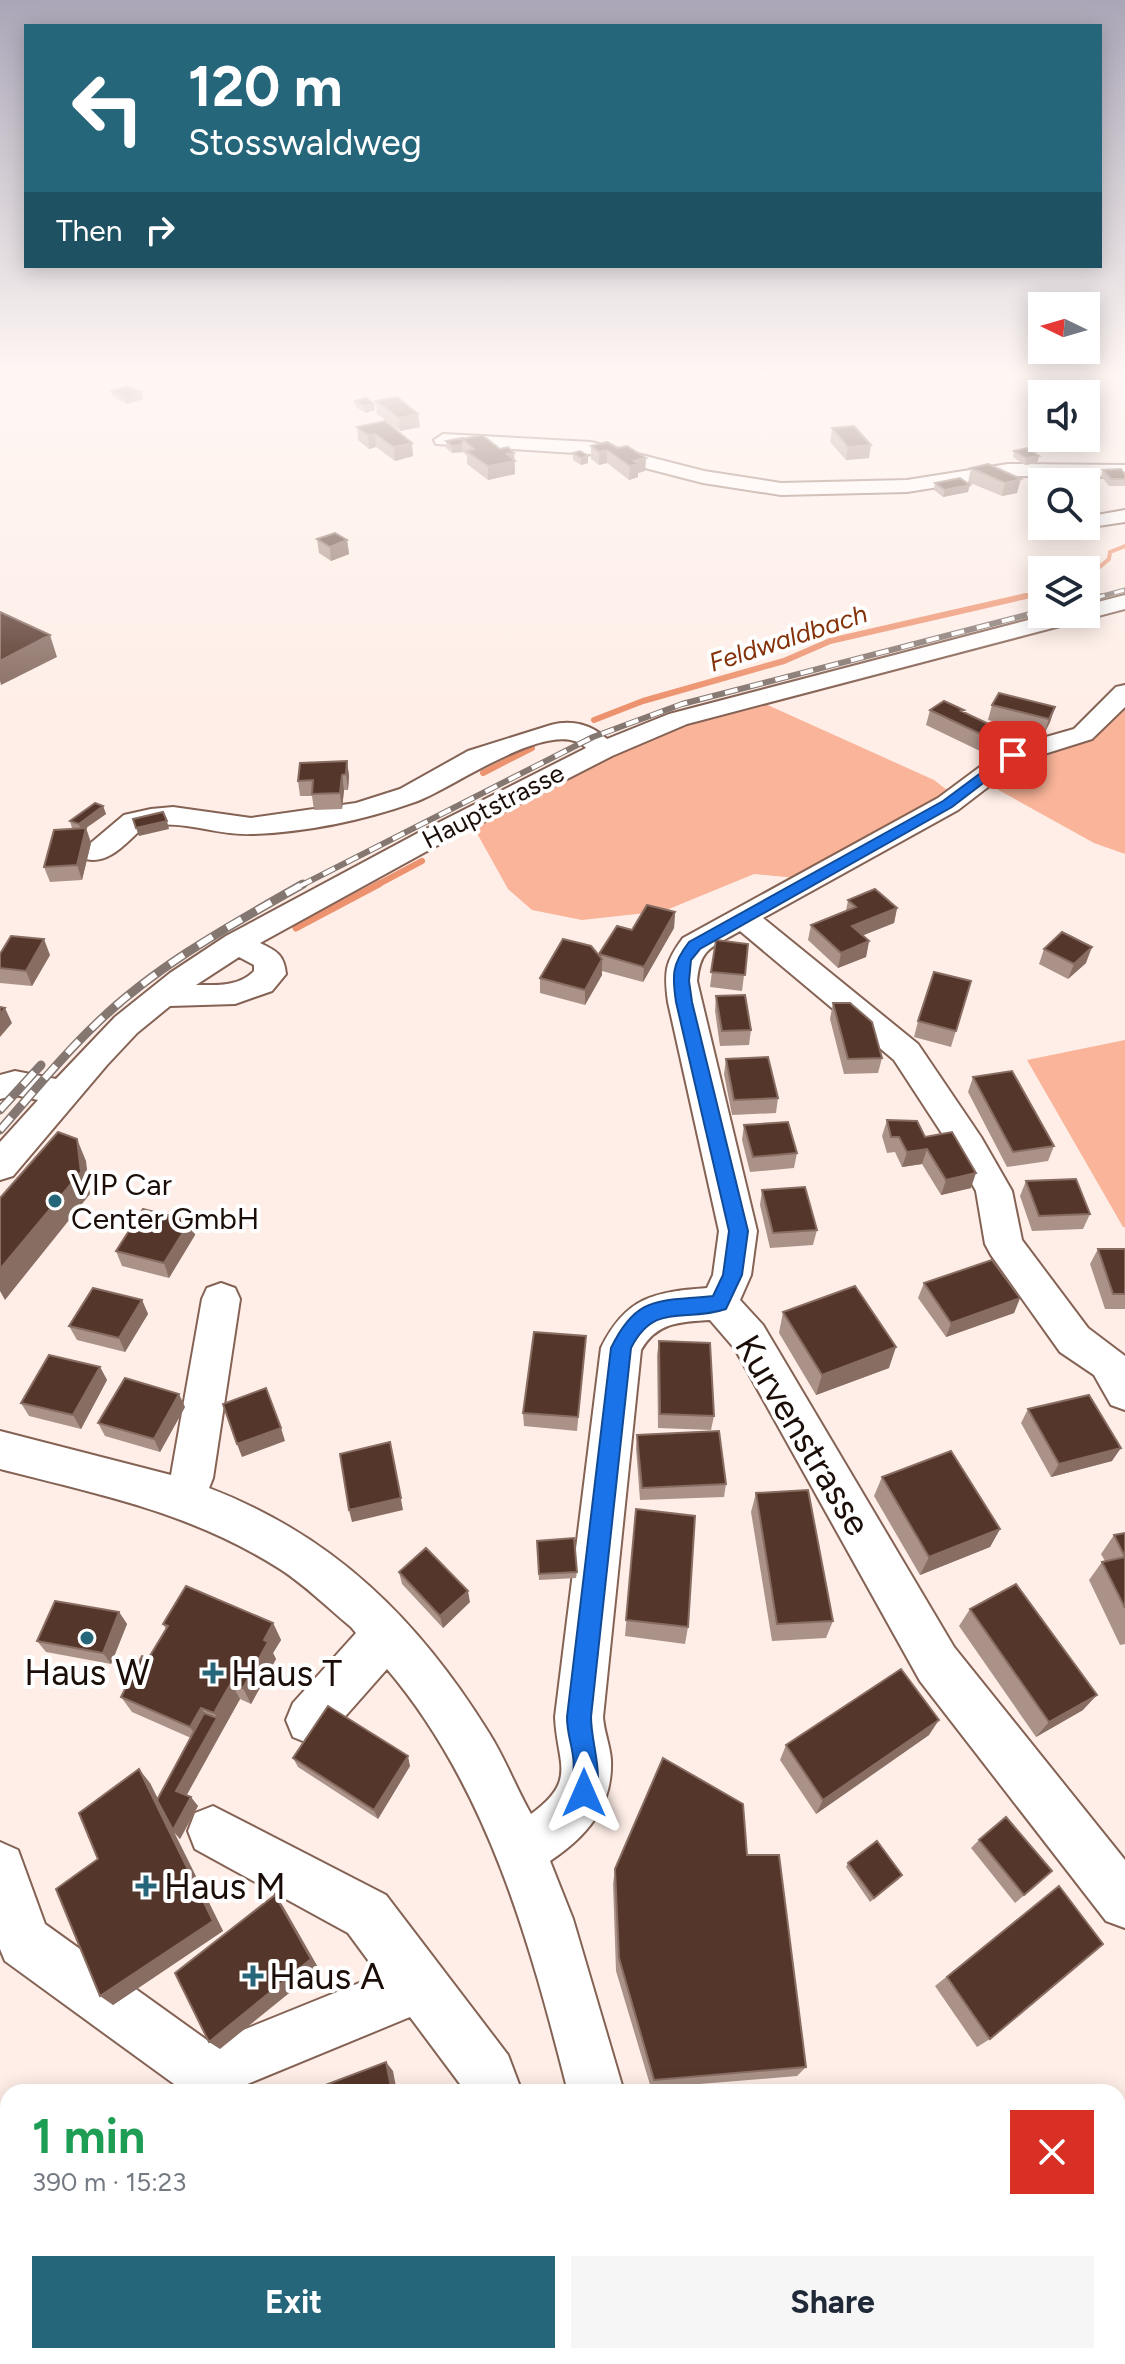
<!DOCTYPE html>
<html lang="en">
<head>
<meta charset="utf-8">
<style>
  body { margin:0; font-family:Figtree,sans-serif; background:#f6f6f7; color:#1f2937; height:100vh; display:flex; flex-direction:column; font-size:30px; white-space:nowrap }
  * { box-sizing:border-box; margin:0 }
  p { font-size:26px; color:#747a83 }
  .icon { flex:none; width:44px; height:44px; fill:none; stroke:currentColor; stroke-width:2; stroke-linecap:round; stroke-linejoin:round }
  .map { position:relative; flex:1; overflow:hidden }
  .side { position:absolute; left:0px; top:2084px; width:1126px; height:280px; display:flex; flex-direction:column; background:#fff; border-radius:24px 24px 0 0; box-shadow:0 4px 20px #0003 }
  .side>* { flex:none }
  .banner { position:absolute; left:24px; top:24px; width:1078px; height:244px; border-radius:0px; box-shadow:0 4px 20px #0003; background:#26667b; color:#fff; overflow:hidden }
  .needle { width:52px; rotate:275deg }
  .fabs { position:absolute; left:1028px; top:292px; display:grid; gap:16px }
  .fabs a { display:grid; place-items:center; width:72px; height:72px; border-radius:0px; background:#fff; box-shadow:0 4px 20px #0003; font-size:40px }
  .pin { position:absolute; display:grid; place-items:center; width:68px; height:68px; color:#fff; margin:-34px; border-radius:16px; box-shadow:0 4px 12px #0006 }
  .me { position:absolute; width:88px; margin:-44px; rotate:0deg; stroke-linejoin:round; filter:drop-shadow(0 0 6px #0008) }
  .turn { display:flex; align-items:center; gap:28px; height:168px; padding:0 32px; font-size:36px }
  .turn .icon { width:104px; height:104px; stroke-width:2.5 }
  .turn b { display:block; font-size:56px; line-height:68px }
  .then { display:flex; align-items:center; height:76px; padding:0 32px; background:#0003; gap:16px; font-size:30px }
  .round { display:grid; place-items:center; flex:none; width:84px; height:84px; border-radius:0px; background:#f6f6f7 }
  .head { display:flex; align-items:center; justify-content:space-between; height:136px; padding:0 32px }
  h1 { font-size:48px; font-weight:700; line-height:60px; color:#1e9e55 }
  .action { display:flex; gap:16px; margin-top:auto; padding:16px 32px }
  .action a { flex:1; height:92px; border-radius:0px; background:#26667b; color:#fff; font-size:32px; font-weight:700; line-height:92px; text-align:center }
  .action a+a { background:#f6f6f7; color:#1f2937 }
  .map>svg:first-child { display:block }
</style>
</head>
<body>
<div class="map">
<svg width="1125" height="2364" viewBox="0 0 1125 2364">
  <rect width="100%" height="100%" fill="#feeee7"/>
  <path fill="#f9b499" d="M752,698L934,780L947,790L948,804L809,879L754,874L664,911L582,920L532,910L508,889L469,819L603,750Z
    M1125,701V854L1094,843L993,787L986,776L1083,734Z
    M1125,1040V1227H1123L1027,1060Z"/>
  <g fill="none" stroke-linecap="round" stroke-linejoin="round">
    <path stroke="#ed926e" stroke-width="4" d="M1086,573L1095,571L1109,559L1110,552L1125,546
      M1021,598L1042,589"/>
    <path stroke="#ed926e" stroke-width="6" d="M594,720L643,701L784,661L830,641L1026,596
      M483,773L532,748
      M375,886L422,861"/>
    <path stroke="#ed926e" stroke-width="7" d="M296,928L379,884"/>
    <defs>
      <path id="minor" d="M443,434L591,442L704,471L781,483L907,480L1008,464L1125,465V477L1008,476L907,492L781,495L703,483L591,454L436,444L434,440Z
        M1125,510V522L1098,526L1088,520L1091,516Z
        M1125,595V609L687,724L612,756L438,845L260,943C277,951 284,955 286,974L272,991L235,1004L170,1006L137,1033L107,1065L13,1176L0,1180V1142L38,1100L15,1095L0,1099V1075L15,1071L56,1079L115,1017L170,973L226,936L418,833L586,748C553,714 451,790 415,802C364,820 307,832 253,834C216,836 181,818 144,827C127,841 110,865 86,859L82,853L86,847L124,815L151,809L173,807L251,818L356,803L400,789L468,751L551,725C572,719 592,725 607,739L669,714L1051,614H1086V605ZM239,957L254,965V971C239,987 216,985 196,985Z
        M1125,685V707L1092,739L1022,761L958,810L763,918L918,1044L981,1137L1012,1191L1022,1240L1088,1328L1125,1356V1410L1111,1405L1094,1375L1060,1352L991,1255L985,1244L976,1191L956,1155L894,1060L740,931C713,947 700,947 697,981L757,1231L751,1275L740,1300L763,1325L954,1647L1125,1860V1928L1106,1921L920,1681L735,1349L710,1320C680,1322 657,1322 641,1350L603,1717C604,1732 610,1745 611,1760C613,1807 586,1837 550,1861L573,1919L624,2092H568C530,1943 488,1788 387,1669L327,1737L310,1744L293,1737L286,1720L293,1703L356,1633L351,1627C328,1608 305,1585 280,1569C190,1512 101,1495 0,1469V1431L171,1475L202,1299L207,1288L221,1283L235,1288L240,1299L213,1478L209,1488C334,1536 419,1620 489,1733C505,1758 516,1788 531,1814C578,1780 557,1764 555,1717L601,1348C626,1297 654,1292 707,1288L713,1275L719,1231L668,1002C664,972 665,962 683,938L938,798L1004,749L1074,729L1116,687Z
        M213,1806L386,1895L508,2055L522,2092H466L410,2017L228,2092H185L5,1961L0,1949V1842L18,1850L45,1924L211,2043L379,1975L348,1933L195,1849L188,1831L195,1813Z
        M619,2356H681L684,2364H620Z
        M926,2356H988L992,2364H928Z"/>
    </defs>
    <use href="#minor" stroke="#846254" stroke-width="4"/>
    <use href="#minor" fill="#fff" fill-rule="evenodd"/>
    <defs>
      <path id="rail-far2" d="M1095,598L1125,590"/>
      <path id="rail-far1" d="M1086,600L1103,596
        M300,886L593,737L682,704L1042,611"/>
      <path id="rail" d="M0,1110L41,1065
        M0,1130C31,1095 61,1057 95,1025C155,966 231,925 303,884"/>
    </defs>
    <use href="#rail-far2" stroke="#847670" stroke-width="5"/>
    <use href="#rail-far1" stroke="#847670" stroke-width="6"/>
    <use href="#rail" stroke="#847670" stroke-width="9"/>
    <use href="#rail-far2" stroke="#fff" stroke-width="3" stroke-dasharray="10" stroke-linecap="butt"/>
    <use href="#rail-far1" stroke="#fff" stroke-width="4" stroke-dasharray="13" stroke-linecap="butt"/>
    <use href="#rail" stroke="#fff" stroke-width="6" stroke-dasharray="17" stroke-linecap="butt"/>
  </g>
  <path fill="#aa9288" d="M111,391L142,392L143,399L127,404L113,397Z
    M355,401L375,410L365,413L356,407Z
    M376,401L420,427L400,431L377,414Z
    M385,421L413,456L395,461L376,447L369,449L358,440L357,427Z
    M832,428L869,458L846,460L830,442Z
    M463,438L514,453L515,474L488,480L467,464V456L463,452L452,453L446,448V441Z
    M591,446L618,448L646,458L645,471L638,473V477L629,480L607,463L599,465L591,459Z
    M1014,451L1039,456L1037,463L1025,465L1013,457Z
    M573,453L588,456V463L581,465L573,460Z
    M988,464L1017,493L1002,496L968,482L971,468Z
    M1103,470L1125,474V486H1109L1101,476Z
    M935,483L968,492L943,497L934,490Z
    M317,539L347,540L349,554L331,561L319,553Z
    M992,705L1055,707L1050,722L1044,734L988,720Z
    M930,710L963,712L995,744L982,752L926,725Z
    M347,761L349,776L348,790H344L342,809L314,810L312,796H300L298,781Z
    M103,806L106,814L86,828L91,843L82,880L50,882L44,867L72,828L70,821Z
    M848,900L897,908L894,923L863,935L869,941L866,957L838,968L808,940L811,925L846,911Z
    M675,912L674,928L643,982L602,971V975L585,1005L540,993V978L599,956V954L632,930Z
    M716,940L748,944L742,991L710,987Z
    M1044,949L1086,963L1068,979L1039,964Z
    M0,954L50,955L32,986L0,983Z
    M971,981L951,1047L914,1037L918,1021Z
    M716,996L751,1030L749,1045L720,1046L715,1011Z
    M833,1003L882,1058L878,1073L844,1074L830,1019Z
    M726,1059L778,1098L776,1113L732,1115L724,1074Z
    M973,1077L1054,1146L1048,1161L1007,1167L968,1092Z
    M887,1120L925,1137L971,1188L941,1195L922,1164L902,1167L895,1152L887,1153L882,1136Z
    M744,1125L797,1153L794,1168L750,1172L742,1140Z
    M1026,1181L1090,1214L1083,1229L1032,1231L1020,1196Z
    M762,1190L817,1230L813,1245L770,1248L760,1205Z
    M190,1221L195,1235L169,1278L122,1266L116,1251Z
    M1098,1249H1125V1309H1105L1090,1264Z
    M924,1283L1020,1298L1014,1313L946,1337L918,1298Z
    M142,1300L148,1314L125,1352L77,1340L69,1326Z
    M783,1312L889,1368L816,1395L779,1333Z
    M659,1341L714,1416L711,1430L658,1428L657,1355Z
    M585,1350L577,1431L524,1426L523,1413Z
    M100,1367L107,1380L81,1429L29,1416L21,1403Z
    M185,1407L160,1452L105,1436L98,1423Z
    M1028,1409L1112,1461L1051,1477L1021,1423Z
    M637,1435L726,1484L724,1497L640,1500L636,1448Z
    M882,1477L1000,1529L990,1547L920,1575L874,1496Z
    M756,1493L833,1621L826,1638L772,1641L751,1512Z
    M636,1509L688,1627L685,1644L625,1636Z
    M1125,1533V1644L1120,1645L1089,1580L1102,1562L1105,1561L1101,1554L1114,1535Z
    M537,1541L577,1572L576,1578L539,1580Z
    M399,1572L470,1602L443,1628L402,1584Z
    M970,1609L1083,1710L1036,1737L959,1626Z
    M119,1612L127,1624L111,1664L46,1652L37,1641Z
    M273,1623L281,1640L273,1653L276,1659L251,1704L240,1699L186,1795L198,1806L180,1839L174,1832L223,1931L113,2005L98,1859L150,1783L158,1799L191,1738L132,1712L121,1697L148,1659L166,1629L163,1624Z
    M929,1735L816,1814L780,1760L786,1745Z
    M293,1758L410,1766L378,1819L298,1767Z
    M979,1840L1052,1871L1015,1903L971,1848Z
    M747,1855L806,2067L797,2076L651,2088L616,1971L613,1884L615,1869Z
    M848,1863L899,1879L870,1902L846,1867Z
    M1059,1886L990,2039L977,2047L935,1986Z
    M985,2356H1019L1001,2362L986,2360Z"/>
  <path fill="#886d63" d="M142,392L143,399L127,404L125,398Z
    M374,404L375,410L365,413L364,406Z
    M418,414L420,427L400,431L399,418Z
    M375,434L376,447L369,449L368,435Z
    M412,443L413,456L395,461L394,447Z
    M462,445L463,452L452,453V446Z
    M871,445L869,458L846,460L848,447Z
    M607,450V463L599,465V452Z
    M514,453L515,474L488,480V466L507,454Z
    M588,456V463L581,465V458Z
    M1039,456L1037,463L1025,465L1026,458Z
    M646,458L645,471L638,473V477L629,480L630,466L634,461Z
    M1021,479L1017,493L1002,496L1005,483Z
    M970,485L968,492L943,497L945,490Z
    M347,540L349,554L331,561L330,547Z
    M50,635L57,657L1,685L0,681V661Z
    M1055,707L1050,722L1044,734L1049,719Z
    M999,729L995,744L982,752L987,737Z
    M347,761L349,776L348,790L346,774Z
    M342,775L344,790L342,809L340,793Z
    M103,806L106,814L86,828L91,843L82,880L77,865L81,832L79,824Z
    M167,821L169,829L139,836L136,828Z
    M897,908L894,923L849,941L852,926Z
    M675,912L674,928L643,982L644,967Z
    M44,939L50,955L32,986L26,971Z
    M869,941L866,957L838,968L841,953Z
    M1092,947L1086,963L1068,979L1074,964Z
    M602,959V975L585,1005V990Z
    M5,1008L12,1023L0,1037V1014Z
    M77,1139L86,1161L90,1194L5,1300L0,1291V1269Z
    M927,1149L922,1164L902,1167L907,1152Z
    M976,1173L971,1188L941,1195L946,1180Z
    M190,1221L195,1235L169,1278L164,1263Z
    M1020,1298L1014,1313L946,1337L951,1323Z
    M142,1300L148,1314L125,1352L119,1338Z
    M896,1347L889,1368L816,1395L822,1375Z
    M100,1367L107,1380L81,1429L73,1415Z
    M179,1394L185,1407L160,1452L154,1439Z
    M281,1428L285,1441L242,1457L237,1444Z
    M390,1442L403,1510L352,1522L349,1510Z
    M1121,1448L1112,1461L1051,1477L1059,1464Z
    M1000,1529L990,1547L920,1575L929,1557Z
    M468,1591L470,1602L443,1628L440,1616Z
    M119,1612L127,1624L111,1664L103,1653Z
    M273,1623L281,1640L273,1653L276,1659L251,1704L243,1688L264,1640Z
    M231,1683L240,1699L184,1800L176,1791L217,1718L214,1713Z
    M1097,1695L1083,1710L1036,1737L1049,1722Z
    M201,1708L211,1723L200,1742L190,1727Z
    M939,1720L929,1735L816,1814L823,1800Z
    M408,1756L410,1766L378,1819L374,1810Z
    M139,1769L150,1783L173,1830L191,1797L198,1806L180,1839L174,1832L223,1931L113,2005L100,1996Z
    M275,1895L283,1906L319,1969L220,2049L209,2042Z
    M386,2062L393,2071L397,2092H392Z"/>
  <path fill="#55362a" stroke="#886d63" stroke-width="2" d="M127,386L142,392L125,398L111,391Z
    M397,397L418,414L399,418L376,401Z
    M366,398L374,404L364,406L355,401Z
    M385,421L412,443L394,447L375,434L368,435L357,427Z
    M854,426L871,445L848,447L832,428Z
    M482,435L500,449L508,447L514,453L507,454L515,461L488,466L466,451L474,449L462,439Z
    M463,438L462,445L452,446L446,441Z
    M607,442L618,448L627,446L646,458L634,461L639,464L630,466L607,450L599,452L591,446Z
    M1027,448L1039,456L1026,458L1014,451Z
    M580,451L588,456L581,458L573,453Z
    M988,464L1021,479L1005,483L971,468Z
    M1121,469L1125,474V479H1111L1103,470Z
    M960,478L970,485L945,490L935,483Z
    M335,533L347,540L330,547L317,539Z
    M0,612L50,635L0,661Z
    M999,693L1055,707L1049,719L992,705Z
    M944,701L964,710L961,711L999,729L987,737L930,710Z
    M347,761L346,774L342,775L340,793L312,794L313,780L298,781L300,763Z
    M95,803L103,806L79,824L70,821Z
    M163,812L167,821L136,828L133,819Z
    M86,828L77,865L44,867L54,830Z
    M875,889L897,908L852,926L869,941L841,953L811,925L856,907L848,900Z
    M647,905L675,912L644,967L599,954L617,926L632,930Z
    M1062,932L1092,947L1074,964L1044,949Z
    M11,936L44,939L26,971L0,968V954Z
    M563,939L591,946L602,959L585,990L540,978Z
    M716,940L748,944L745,975L711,972Z
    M934,972L971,981L956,1031L918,1021Z
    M745,995L751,1030L722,1031L716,996Z
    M833,1003H850L872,1022L882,1058L848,1059Z
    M0,1007L5,1008L0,1014Z
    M768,1057L778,1098L734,1100L726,1059Z
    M1012,1071L1054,1146L1013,1152L973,1077Z
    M887,1120L917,1121L925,1137L952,1132L976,1173L946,1180L927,1149L907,1152L899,1137H891Z
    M788,1122L797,1153L753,1157L744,1125Z
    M58,1132L77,1139L81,1172L0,1269V1198Z
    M1076,1179L1090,1214L1039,1216L1026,1181Z
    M805,1187L817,1230L773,1233L762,1190Z
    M143,1209L190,1221L164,1263L116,1251Z
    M1098,1249H1125V1294H1113Z
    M992,1260L1020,1298L951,1323L924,1283Z
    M855,1286L896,1347L822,1375L783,1312Z
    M93,1288L142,1300L119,1338L69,1326Z
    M534,1332L586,1336L578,1417L523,1413Z
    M659,1341L710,1343L714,1416L660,1414Z
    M49,1355L100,1367L73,1415L21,1403Z
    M125,1378L179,1394L154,1439L98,1423Z
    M266,1388L281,1428L237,1444L223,1404Z
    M1089,1395L1121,1448L1059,1464L1028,1409Z
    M719,1431L726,1484L642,1488L637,1435Z
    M390,1442L401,1498L349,1510L340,1454Z
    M951,1451L1000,1529L929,1557L882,1477Z
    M808,1490L833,1621L777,1624L756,1493Z
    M636,1509L695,1516L688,1627L626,1620Z
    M1125,1533V1608L1102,1562L1125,1557L1114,1535Z
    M574,1538L577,1572L539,1574L537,1541Z
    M426,1548L468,1591L440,1616L399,1572Z
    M1016,1584L1097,1695L1049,1722L970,1609Z
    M186,1586L273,1623L264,1640L268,1642L243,1688L231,1683L214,1713L201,1708L190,1727L121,1697L142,1656L148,1659L168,1626L163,1624Z
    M55,1601L119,1612L103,1653L37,1641Z
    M901,1669L939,1720L823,1800L786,1745Z
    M328,1706L408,1756L374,1810L293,1758Z
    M204,1713L217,1718L176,1791L191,1797L173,1830L157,1800Z
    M663,1758L743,1804L747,1855H779L806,2067L654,2080L619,1958L615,1869Z
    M139,1769L213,1921L100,1996L56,1889L98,1859L79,1813Z
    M1006,1817L1052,1871L1024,1895L979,1840Z
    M877,1841L902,1875L874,1898L848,1863Z
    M1059,1886L1103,1944L990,2039L947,1977Z
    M275,1895L311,1959L209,2042L175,1973Z
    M386,2062L392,2092H307Z
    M999,2356H1019L1001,2362Z"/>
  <linearGradient id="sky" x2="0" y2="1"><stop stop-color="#aaa6b7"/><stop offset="0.53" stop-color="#fff7f4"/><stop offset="1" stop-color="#fff7f4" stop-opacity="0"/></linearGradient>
  <rect width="1125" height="704" fill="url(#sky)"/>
  <path fill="#1a73e8" stroke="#114b97" stroke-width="2" d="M1009,752L1020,755L952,807L700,949L691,960L689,981L692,1002L748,1231L742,1275L726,1309C685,1323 655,1301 631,1348L591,1717C591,1745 605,1774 593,1802L584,1806L575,1802C569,1787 576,1772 573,1756C571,1741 567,1733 567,1717L611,1348C637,1294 659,1302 713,1296L723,1275L729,1231L676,1002C672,975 672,964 689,942L943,801Z"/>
  <g fill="#26667b" stroke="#fff" stroke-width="3">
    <circle cx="55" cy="1201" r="8"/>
    <circle cx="87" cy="1638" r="8"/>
    <path d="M209 1661h8v8h8v8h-8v8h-8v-8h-8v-8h8z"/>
    <path d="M142 1874h8v8h8v8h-8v8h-8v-8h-8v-8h8z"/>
    <path d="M249 1964h8v8h8v8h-8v8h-8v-8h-8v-8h8z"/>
  </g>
  <g text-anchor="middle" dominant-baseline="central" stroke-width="8" stroke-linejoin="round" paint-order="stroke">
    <g font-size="26" font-style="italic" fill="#83320a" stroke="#fff">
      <text transform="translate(788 638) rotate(-18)">Feldwaldbach</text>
    </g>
    <g font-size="26" fill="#1b0e09" stroke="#fff">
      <text transform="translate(493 806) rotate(-27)">Hauptstrasse</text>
    </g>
    <g font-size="30" fill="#1b0e09" stroke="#fff" text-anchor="start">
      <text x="71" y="1184">VIP Car<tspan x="71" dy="34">Center GmbH</tspan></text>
    </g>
    <g font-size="36" fill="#1b0e09" stroke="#fff">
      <text transform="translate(803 1435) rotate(59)">Kurvenstrasse</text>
    </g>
    <g font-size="36" fill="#1b0e09" stroke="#fff" text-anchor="start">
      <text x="87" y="1672" text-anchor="middle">Haus W</text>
      <text x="231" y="1673">Haus T</text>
      <text x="164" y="1886">Haus M</text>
      <text x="269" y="1976">Haus A</text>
    </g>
  </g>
</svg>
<div class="fabs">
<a><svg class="needle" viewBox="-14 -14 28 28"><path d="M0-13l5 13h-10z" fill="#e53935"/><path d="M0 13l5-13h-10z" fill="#747a83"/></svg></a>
<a><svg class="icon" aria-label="sound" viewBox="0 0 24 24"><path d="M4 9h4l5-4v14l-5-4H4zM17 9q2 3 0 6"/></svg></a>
<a><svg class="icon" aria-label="search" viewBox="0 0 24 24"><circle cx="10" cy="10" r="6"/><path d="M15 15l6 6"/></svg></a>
<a><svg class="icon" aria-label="layers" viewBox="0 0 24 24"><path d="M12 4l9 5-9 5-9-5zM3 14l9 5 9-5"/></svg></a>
</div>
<div class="pin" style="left:1013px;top:755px;background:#d93025"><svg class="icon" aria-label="arrive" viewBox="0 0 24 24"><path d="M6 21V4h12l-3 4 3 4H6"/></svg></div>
<svg class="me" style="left:584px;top:1793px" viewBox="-20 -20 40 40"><path d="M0-17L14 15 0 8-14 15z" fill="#1a73e8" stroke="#fff" stroke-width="4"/></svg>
<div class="banner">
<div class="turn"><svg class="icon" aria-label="left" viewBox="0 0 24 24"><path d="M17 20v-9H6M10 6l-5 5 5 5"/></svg><div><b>120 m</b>Stosswaldweg</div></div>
<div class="then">Then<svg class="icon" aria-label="right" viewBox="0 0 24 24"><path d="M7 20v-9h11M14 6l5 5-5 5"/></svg></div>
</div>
<section class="side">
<div class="head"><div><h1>1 min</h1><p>390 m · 15:23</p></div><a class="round" style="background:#d93025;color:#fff"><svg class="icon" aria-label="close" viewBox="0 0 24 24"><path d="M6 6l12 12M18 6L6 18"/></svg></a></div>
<div class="action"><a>Exit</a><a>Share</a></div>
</section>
</div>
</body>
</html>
